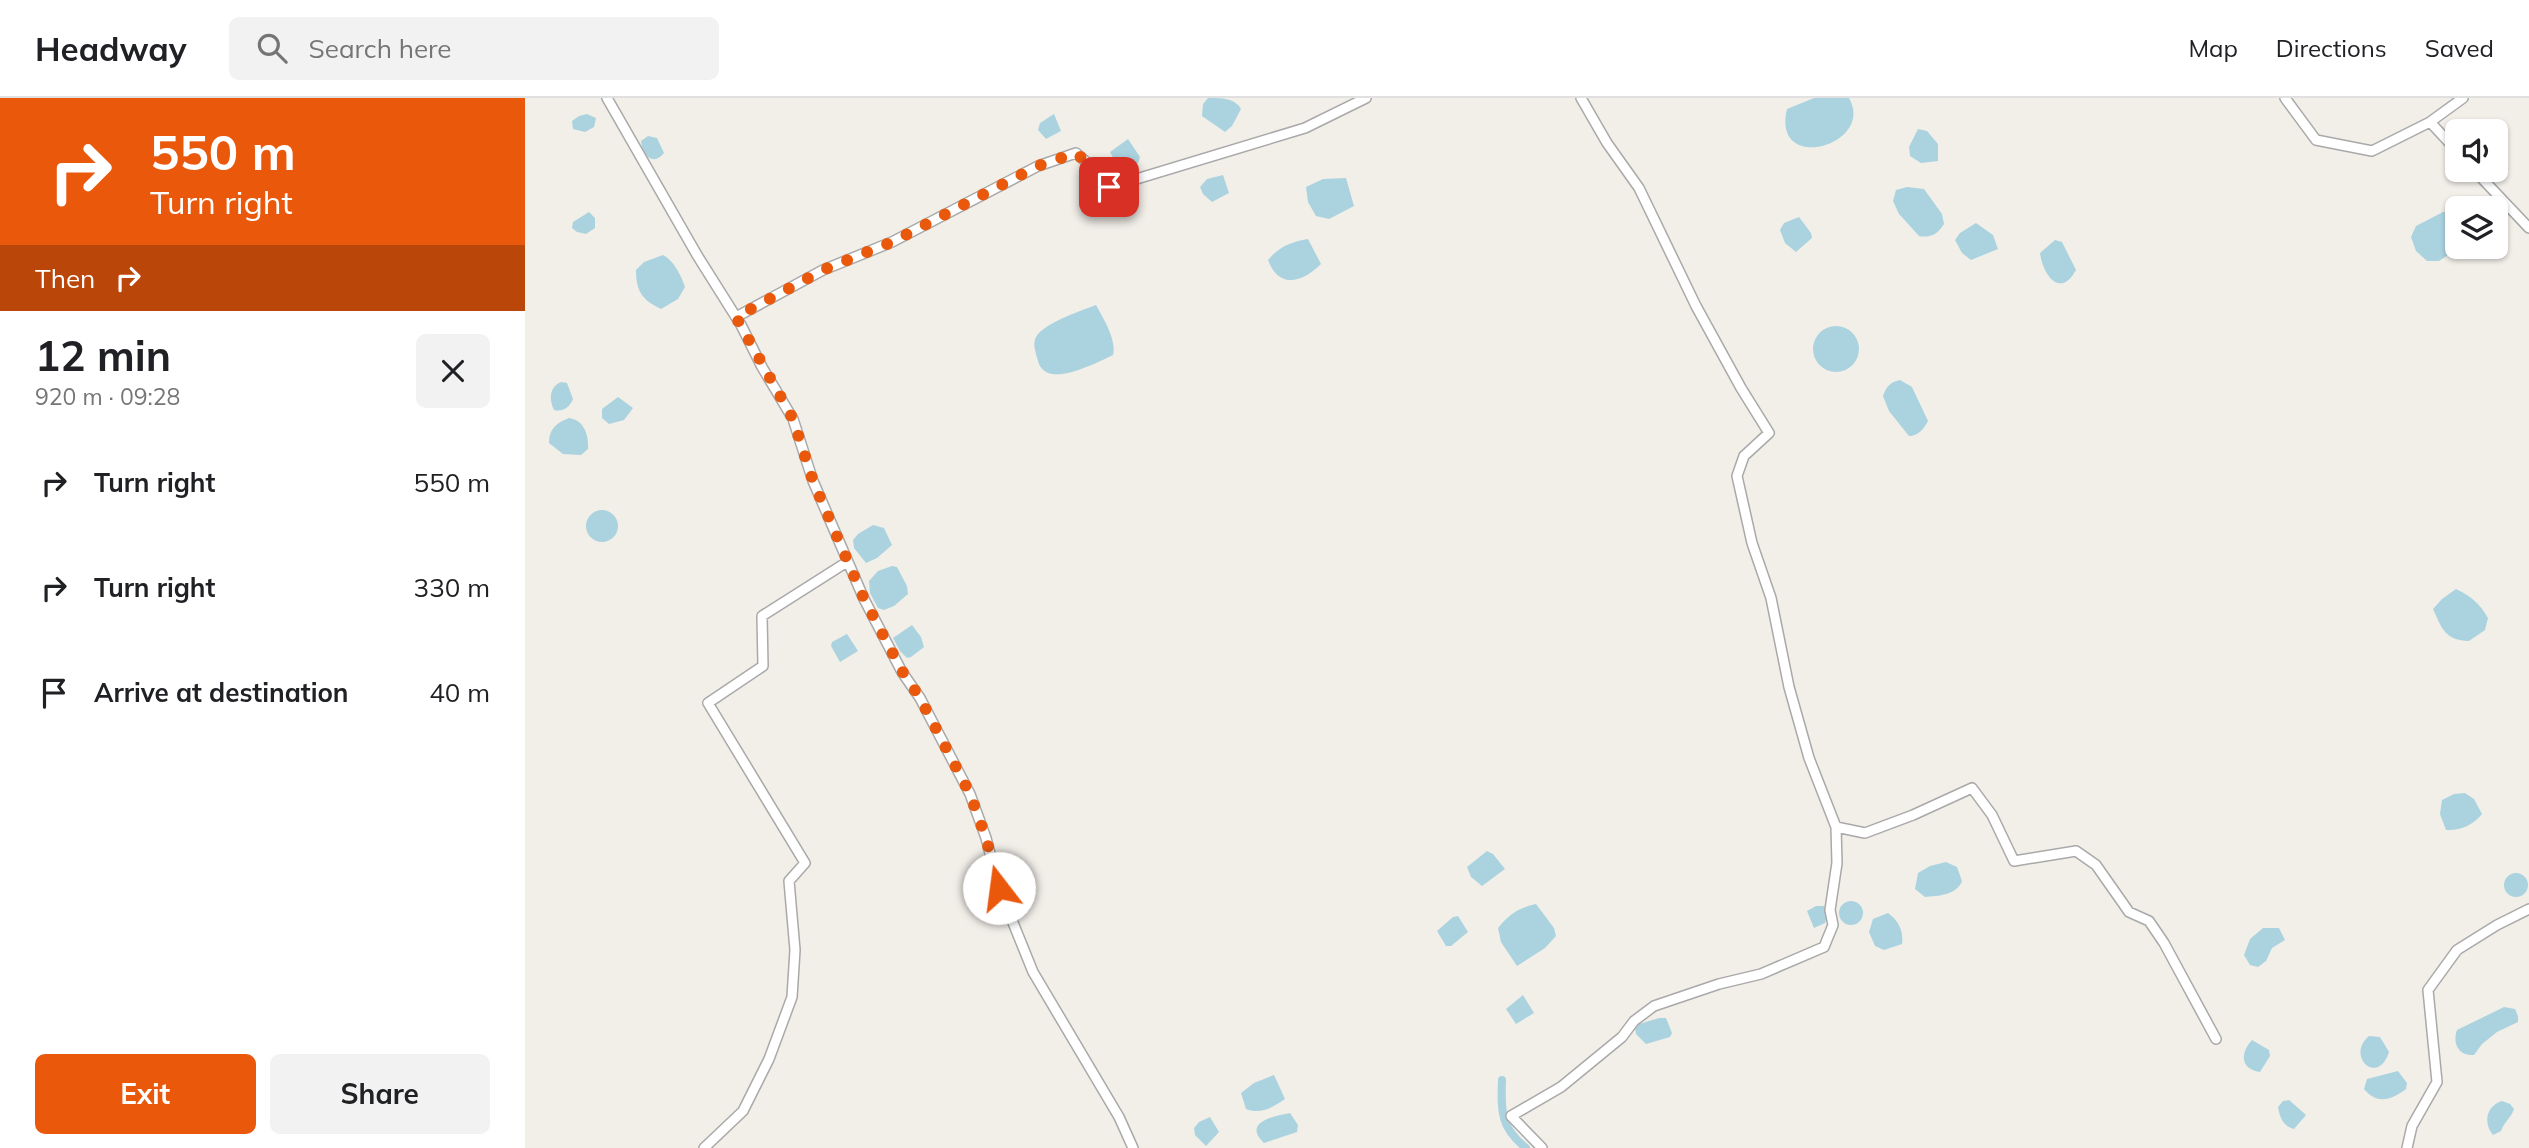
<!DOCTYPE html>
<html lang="en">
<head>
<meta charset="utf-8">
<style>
  body { margin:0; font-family:Mulish,sans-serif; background:#f2f2f2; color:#202124; height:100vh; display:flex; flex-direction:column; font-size:26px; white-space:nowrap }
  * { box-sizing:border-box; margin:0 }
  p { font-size:23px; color:#757577 }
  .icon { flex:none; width:38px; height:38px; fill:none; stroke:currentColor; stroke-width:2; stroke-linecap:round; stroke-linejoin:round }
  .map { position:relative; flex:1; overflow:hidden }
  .sheet { display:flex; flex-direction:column; background:#fff; width:525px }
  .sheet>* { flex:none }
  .top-card { background:#ea580c; color:#fff; overflow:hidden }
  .controls { position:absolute; left:1920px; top:21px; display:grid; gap:14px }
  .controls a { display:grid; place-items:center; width:63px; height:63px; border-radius:10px; background:#fff; box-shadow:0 2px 5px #0004; font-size:35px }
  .pin { position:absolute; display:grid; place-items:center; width:60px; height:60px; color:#fff; margin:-30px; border-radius:14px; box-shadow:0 4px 10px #0006 }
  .me { position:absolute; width:77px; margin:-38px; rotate:345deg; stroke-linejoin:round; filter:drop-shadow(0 0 5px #0008) }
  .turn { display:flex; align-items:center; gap:24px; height:147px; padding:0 35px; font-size:32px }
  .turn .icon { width:91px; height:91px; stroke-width:2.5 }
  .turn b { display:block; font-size:49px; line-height:60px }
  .then { display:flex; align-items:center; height:66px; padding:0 35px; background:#0003; gap:14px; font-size:26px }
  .round { display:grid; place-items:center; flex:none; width:74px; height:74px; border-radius:10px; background:#f2f2f2 }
  .overview { display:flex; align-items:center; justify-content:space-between; height:119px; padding:0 35px }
  h1 { font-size:42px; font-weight:700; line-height:52px }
  .cta { display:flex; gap:14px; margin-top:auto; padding:14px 35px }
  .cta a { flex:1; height:80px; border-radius:10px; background:#ea580c; color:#fff; font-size:28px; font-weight:700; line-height:80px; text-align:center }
  .cta a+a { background:#f2f2f2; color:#202124 }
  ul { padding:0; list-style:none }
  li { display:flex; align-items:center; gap:21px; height:105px; padding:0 35px }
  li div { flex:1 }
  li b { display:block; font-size:26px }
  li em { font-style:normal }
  header { display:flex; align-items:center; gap:42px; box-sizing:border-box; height:98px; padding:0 35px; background:#fff; border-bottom:2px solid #e0e0e0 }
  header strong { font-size:33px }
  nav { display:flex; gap:38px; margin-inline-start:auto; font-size:24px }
  .search { width:490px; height:63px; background:#f2f2f2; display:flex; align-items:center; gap:18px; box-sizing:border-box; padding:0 24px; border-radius:10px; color:#757577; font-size:26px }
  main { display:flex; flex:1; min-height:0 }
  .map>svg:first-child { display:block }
</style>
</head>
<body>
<header>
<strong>Headway</strong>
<div class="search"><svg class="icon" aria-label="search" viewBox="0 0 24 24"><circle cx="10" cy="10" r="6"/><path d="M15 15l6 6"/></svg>Search here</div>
<nav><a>Map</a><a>Directions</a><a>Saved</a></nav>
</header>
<main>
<section class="sheet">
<div class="top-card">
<div class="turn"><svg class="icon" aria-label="right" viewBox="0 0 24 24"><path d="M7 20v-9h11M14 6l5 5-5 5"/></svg><div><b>550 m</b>Turn right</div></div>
<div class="then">Then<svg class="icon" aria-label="right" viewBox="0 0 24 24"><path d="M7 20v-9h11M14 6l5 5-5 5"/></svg></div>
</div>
<div class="overview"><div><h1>12 min</h1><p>920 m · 09:28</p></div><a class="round"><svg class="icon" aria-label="close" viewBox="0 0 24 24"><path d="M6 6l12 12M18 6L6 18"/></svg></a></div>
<ul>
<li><svg class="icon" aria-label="right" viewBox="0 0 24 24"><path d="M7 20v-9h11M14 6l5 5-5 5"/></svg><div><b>Turn right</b></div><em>550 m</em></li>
<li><svg class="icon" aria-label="right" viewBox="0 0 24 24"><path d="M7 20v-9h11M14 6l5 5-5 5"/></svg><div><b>Turn right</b></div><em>330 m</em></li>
<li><svg class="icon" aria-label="arrive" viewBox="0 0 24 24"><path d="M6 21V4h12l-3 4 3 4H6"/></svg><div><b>Arrive at destination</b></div><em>40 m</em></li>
</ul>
<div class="cta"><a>Exit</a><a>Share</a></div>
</section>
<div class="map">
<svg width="2004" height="1050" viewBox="0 0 2004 1050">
  <rect width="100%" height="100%" fill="#f2efe9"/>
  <path fill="#aad3df" d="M683,0C697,0 710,0 716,11L707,28L700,34L677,18L678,6Z
    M1289,0H1324C1351,47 1246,77 1262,11Z
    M62,16L71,20L69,29L60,34L48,31L47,23L54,18Z
    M529,16L536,33L521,41L513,32L515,25Z
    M1393,31L1402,33L1413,46V63L1396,65L1385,58L1384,49Z
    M123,38L132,40L139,55C128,69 117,57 116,43Z
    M603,41L615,59L613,65L601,73L591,65L585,54Z
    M698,77L704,95L687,104L678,96L675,89L682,81Z
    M821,80L829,108L804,121L791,118L783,104L781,89L798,81Z
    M1382,89L1399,91L1417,116L1419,126C1412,137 1405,140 1394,138L1374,116L1368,103L1371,92Z
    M64,114L70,120V130L61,136L52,134L47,130L48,124Z
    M1918,114L1932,115V149H1935L1914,163H1902L1891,153L1886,139L1891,128Z
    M1274,119L1286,135L1287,140L1271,154L1260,145L1255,132L1259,125Z
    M1451,125L1468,137L1473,151L1446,162L1437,155L1430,142L1435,135Z
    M783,141L796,166C777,185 754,191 743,162C755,148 766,144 783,141Z
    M1530,142L1537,144L1551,172C1535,201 1518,177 1515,155Z
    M138,157C149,163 156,177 160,189L153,201L136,211C117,202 111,193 111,172L119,164Z
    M571,207C578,220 592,242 588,257C573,264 537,283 521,274C514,270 513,263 511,256C509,249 508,242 513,236C525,223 555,213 571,207Z
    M1288 251a23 23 0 1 1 46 0a23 23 0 1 1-46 0Z
    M1375,282L1387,289L1403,323C1399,331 1393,338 1384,338L1364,313L1358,298C1361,289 1365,284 1375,282Z
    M36,284L42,285L48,301C44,310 38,314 29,312C24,302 24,289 36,284Z
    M93,299L108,310L99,322L84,326L77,320V311Z
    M44,320C59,322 64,337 63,351L56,357L38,356L24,345C24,331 31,325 44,320Z
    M61 428a16 16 0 1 1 32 0a16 16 0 1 1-32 0Z
    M348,427L359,430L367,447L352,460L341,465L329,450L328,442L333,436Z
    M367,468L372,469L382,488L383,496L369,508L359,512L353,510L345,495L344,483L353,473Z
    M1931,491C1946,498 1955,506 1963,520L1960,532L1944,543C1920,542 1917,531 1908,511L1917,501Z
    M387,527L396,539L399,549L386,559L382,560L375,553L368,540Z
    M322,536L333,553L315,564L306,548L307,544Z
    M1940,695L1949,701L1957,716C1949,727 1934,733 1921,732L1915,716L1917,702L1929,696Z
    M962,753L968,756L980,771L957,788L946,779L942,769Z
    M1421,764L1432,769L1437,783C1432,797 1413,798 1400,799L1390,791L1393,775L1405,768Z
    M1979 787a12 12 0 1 1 24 0a12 12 0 1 1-24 0Z
    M1314 815a12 12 0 1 1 24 0a12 12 0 1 1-24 0Z
    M1011,806L1029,830L1031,838L1020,850L992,868L976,844L973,830C983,817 995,809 1011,806Z
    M1291,808H1299L1302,819L1300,825L1289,830L1282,813Z
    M1363,815C1373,822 1379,833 1377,846L1359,852L1350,848L1344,834L1348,821Z
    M933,818L943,834L926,848H921L912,833L928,819Z
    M1738,830H1754L1760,842L1747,850L1741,863L1733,869L1725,867L1719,857L1725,841Z
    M998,897L1009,915L991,926L981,911Z
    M1979,909L1990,911L1993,918V924L1972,934L1957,946L1949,957C1934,958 1927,946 1932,932Z
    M1134,920H1141L1147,935L1145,939L1121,946L1111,936L1110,930L1114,926Z
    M1844,938L1855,939L1864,954C1853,989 1820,958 1844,938Z
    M1727,942L1744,952L1745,958L1735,974C1715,971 1715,955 1727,942Z
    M1873,973L1882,985L1881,991C1867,1002 1852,1007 1839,991L1842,981Z
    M749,977L760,1001C748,1009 736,1017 721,1011L716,995L729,985Z
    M1764,1002L1781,1017L1769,1031C1758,1028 1755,1020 1753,1009L1758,1003Z
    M1977,1003L1985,1006L1989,1011C1986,1020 1979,1024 1976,1033L1968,1037C1958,1025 1961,1008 1977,1003Z
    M765,1015L773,1027L772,1034L739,1045C717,1024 749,1018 765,1015Z
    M685,1019L694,1034L681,1048L670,1037L669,1030L674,1024Z"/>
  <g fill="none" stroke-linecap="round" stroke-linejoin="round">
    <path stroke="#aad3df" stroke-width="8" d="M977,982C976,1013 975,1029 1001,1050"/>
    <defs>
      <path id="street" d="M82,0L172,157L216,227L237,269L268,321L288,383L339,501L377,574L395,600L445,696L461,740L474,790L508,874L594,1019L608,1050
        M1056,0L1082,45L1114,90L1171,208L1216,290L1244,335L1219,358L1212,378L1227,445L1246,500L1264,589L1284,660L1311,729L1340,735L1388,717L1447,690L1467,717L1489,763L1551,753L1571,767L1604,814L1624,823L1639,845L1691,941
        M1760,0L1791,42L1847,53L1905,24L1938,0
        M1905,24L1932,53
        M1949,72L2004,130
        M211,219L298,172L367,144L513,68L551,55L575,76L585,89L780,30L841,0
        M179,1050L218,1013L244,961L267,899L270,852L264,783L280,765L183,605L238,568L237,518L322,464
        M1017,1050L986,1018L1036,989L1097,939L1109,923L1129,908L1194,886L1236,876L1299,849L1308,827L1305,812L1312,765L1311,729
        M1882,1050L1887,1028L1912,984L1903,892L1932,852L1972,827L2004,811"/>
    </defs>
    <use href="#street" stroke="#a9a9a9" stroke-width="12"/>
    <use href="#street" stroke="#fff" stroke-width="9"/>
  </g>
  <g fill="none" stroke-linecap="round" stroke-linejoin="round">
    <path stroke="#ea580c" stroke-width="12" stroke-dasharray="0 21.6" d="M474,790L461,740L445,696L395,600L377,573L339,501L288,383L268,321L211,219L298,172L367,144L513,68L551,55L575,76L584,89"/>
  </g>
</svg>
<div class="controls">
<a><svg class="icon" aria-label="sound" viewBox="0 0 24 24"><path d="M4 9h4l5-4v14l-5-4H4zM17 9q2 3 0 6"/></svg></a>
<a><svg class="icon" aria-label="layers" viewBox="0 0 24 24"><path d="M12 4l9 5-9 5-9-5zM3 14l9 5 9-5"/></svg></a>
</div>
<div class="pin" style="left:584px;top:89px;background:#d93025"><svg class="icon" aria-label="arrive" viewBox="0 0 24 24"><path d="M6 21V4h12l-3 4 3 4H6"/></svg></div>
<svg class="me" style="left:474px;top:790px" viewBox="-20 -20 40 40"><circle r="19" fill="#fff"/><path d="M0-13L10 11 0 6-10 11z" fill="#ea580c"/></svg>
</div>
</main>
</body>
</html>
